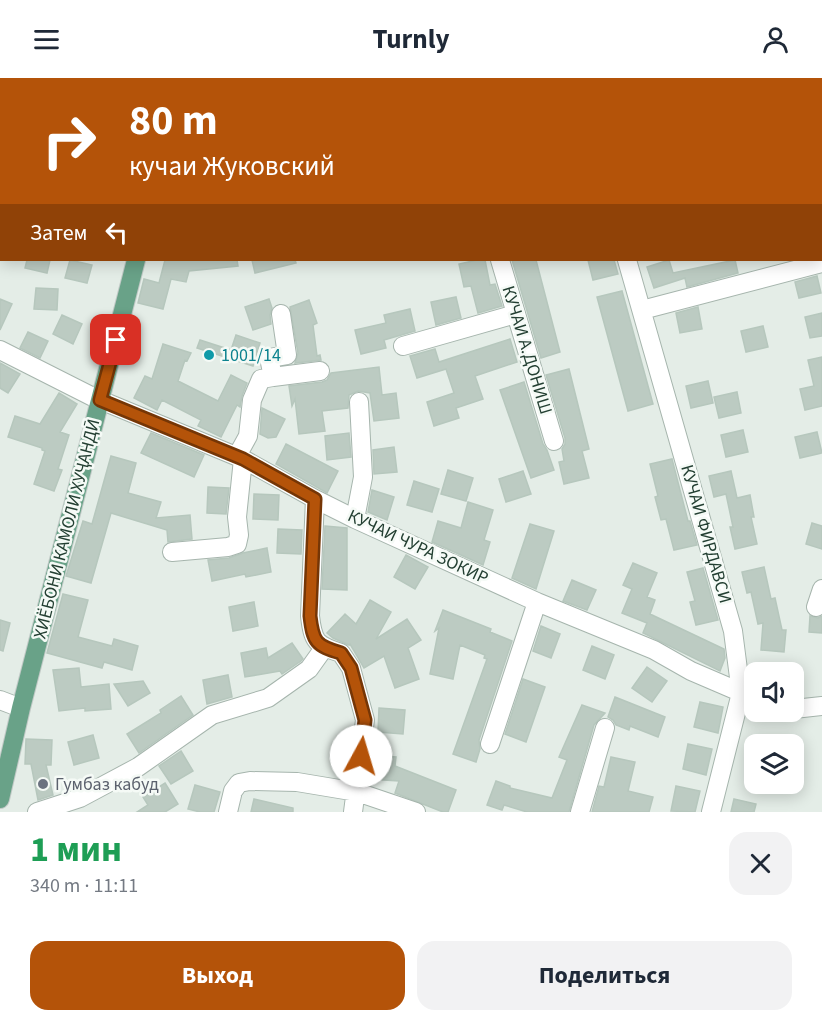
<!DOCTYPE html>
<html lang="ru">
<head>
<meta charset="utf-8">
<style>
  body { margin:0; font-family:"Source Sans 3",sans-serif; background:#f2f2f3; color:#1f2937; height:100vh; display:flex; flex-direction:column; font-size:22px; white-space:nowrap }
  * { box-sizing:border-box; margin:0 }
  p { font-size:20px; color:#747a83 }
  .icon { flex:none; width:33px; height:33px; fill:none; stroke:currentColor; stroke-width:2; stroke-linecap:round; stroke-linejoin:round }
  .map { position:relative; height:734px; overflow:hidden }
  .drawer { display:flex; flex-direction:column; background:#fff; flex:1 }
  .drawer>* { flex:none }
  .hud { position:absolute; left:0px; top:0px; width:822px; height:183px; box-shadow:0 3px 15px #0003; background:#b45309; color:#fff; overflow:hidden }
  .tools { position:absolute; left:744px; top:584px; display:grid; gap:12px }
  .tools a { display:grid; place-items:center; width:60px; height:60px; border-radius:12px; background:#fff; box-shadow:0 3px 15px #0003; font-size:30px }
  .pin { position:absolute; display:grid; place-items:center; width:51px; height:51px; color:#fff; margin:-26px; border-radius:12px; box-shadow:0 3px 9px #0006 }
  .me { position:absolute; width:66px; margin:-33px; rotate:6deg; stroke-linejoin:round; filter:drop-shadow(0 0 4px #0008) }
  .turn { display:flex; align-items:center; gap:21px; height:126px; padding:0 30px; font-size:27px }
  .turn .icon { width:78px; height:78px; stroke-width:2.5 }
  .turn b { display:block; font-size:42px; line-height:51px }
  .then { display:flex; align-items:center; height:57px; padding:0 30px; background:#0003; gap:12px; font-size:22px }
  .round { display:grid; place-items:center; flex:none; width:63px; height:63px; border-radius:18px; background:#f2f2f3 }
  .head { display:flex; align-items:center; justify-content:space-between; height:102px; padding:0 30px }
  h1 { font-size:36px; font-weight:700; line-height:45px; color:#1e9e55 }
  .button { display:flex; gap:12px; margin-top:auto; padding:12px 30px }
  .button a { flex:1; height:69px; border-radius:18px; background:#b45309; color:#fff; font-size:24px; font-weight:700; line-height:69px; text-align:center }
  .button a+a { background:#f2f2f3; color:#1f2937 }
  header { display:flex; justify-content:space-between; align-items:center; height:78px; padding:0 30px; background:#fff; font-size:27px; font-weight:700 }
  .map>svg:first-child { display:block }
</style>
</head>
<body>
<header><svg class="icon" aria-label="menu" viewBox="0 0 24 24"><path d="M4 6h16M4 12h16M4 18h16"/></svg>Turnly<svg class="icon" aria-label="person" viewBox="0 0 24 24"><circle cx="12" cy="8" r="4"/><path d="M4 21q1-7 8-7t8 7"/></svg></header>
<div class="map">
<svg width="822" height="734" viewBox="0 0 822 734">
  <rect width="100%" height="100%" fill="#e4ede7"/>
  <path fill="#bccbc2" stroke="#b6c7bd" stroke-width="1.5" d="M27,182H50L47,195L25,190Z
    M70,182L92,187L87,205L65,200Z
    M165,182H237L238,188L189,193L186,204L171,201L163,231L138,225L144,201L159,205Z
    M252,182H295L296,185L255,195Z
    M477,182H485L490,207L495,206L502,228L478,235L471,208L464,209L459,186Z
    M512,182H536L560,274L541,280Z
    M588,182H614L618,196L593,202Z
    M669,182L673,195L735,182L738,195L687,209L685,200L654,210L647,189Z
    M817,198L821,215L799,220L795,204Z
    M36,210L58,211L57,232L34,231Z
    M622,213L653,326L628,333L597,219Z
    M456,219L461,240L436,247L431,224Z
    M0,221L12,226L0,252Z
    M269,221L272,230L270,237L271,246L253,252L245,229Z
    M309,222L317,245L313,247L317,278L320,277L321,282L295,285L298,275L290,229Z
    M698,229L702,251L680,255L676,235Z
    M410,231L415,253L384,262L386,270L361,276L355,252L386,245L384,237Z
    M822,235V258L810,260L805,239Z
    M62,237L82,246L73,266L53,256Z
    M763,248L768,269L746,274L741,253Z
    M28,254L48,263L40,280L20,270Z
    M236,257L260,265L253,288L197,270L200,262L231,272Z
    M510,261L517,284L475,298L483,321L456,330L459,340L434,348L427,324L454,315L446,291L417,300L410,278L435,271L439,284Z
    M163,266L191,275L187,283L185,282L178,303L218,323L231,297L247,305L242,318L240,329L237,327L221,359L198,348L201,342L162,322L157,332L134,320L145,298L152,301Z
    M822,279V328L805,332L800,311L814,308L808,282Z
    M0,285L20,296L8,315L0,310Z
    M379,289L382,317L396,315L399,340L374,343L370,315L358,313L349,317L348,330L322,333L325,353L299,356L295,321L292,328L289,308L322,304L327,302L331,295Z
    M569,291L589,371L582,373L589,400L564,406L559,384L564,383L562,371L565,366V360L546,297Z
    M708,303L713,325L691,330L686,308Z
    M524,304L543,366L547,372L554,392L531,400L500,312Z
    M737,314L741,335L719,340L714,319Z
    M59,315L77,326L60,354L69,357L58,391L62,392L54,413L34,406L45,373L42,372V370L8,359L15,338L40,346Z
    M262,330L285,341L276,359L268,360L260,356Z
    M743,352L748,374L726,379L721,357Z
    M817,354L822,375L800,380L795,359Z
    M151,355L204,377L194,399L141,375Z
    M349,355L351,379L327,382L325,358Z
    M286,366L338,393L327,415L276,386Z
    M394,369L397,394L374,396L373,372Z
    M111,378L136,385L128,415L161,424L156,440L190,437L192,461L168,464L167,452L111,435L91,505L66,498L83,443L92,446Z
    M672,381L688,443H690L697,467L674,472L666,441L661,442L655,419L658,418L650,386Z
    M448,392L473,400L466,423L441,416Z
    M523,393L531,416L506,424L499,401Z
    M731,393L737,420L750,417L754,439H751L757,466L735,471L730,449H733L726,416L714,419L709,398Z
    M414,403L439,411L432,434L407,427Z
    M208,409L229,410L226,436L207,435Z
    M372,412L394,419L387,442L368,434Z
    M254,416L279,417L278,442L253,441Z
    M468,424L493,432L484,462L490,464L483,487L432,464L438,443L461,450Z
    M812,445L822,448V471L806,466Z
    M530,446L554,453L536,511L512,500Z
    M325,448L347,450V512L322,511Z
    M278,451L302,452L301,476L277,475Z
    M267,470L271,494L246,499L245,496L212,503L208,482L229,480L243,475Z
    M406,477L428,489L415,511L394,499Z
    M633,485L657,495L647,519L655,522L650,536L724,571L725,580L720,593L643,555L647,545L622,535L632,511L623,507Z
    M764,489L771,521L775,520L782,552H786L784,574L761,572L763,545L758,546L751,514L747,515L742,494Z
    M703,490L718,542L696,547L690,524L695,523L687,494Z
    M572,502L596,512L587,532L563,523Z
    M63,516L88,522L78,559L112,568L114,561L138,568L132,592L104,584L102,590L47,575Z
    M370,522L391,534L376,561L407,541L421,562L408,570L419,601L395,610L384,578L364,590L350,566L349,567L333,560L327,555L345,536L356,546Z
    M254,524L258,548L233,553L229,529Z
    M443,532L491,551L490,554L512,563L479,662L480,671L476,684L453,676L487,581L484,580L485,577L460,567L453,601L430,596L439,550L435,553Z
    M810,538L818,540L822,538V555L809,554Z
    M0,542L10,545L3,573L0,572Z
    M541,548L560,556L551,580L533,573Z
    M292,565L303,581L301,583L282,596L280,593L245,599L241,575L266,570L268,580Z
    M592,568L614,577L605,601L583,592Z
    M647,589L667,603L652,624L632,610Z
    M79,590L81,609L109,606L111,631L85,633V630L59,633L53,592Z
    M228,597L232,619L207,626L203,602Z
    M523,601L545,609L526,664L505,656Z
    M143,603L150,615L128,628L114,606Z
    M181,618L193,637L139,675L127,656L161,635L160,632Z
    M615,619L665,639L658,659L630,648L629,652L616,647L613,642L608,639Z
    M700,624L723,629L718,655L694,649Z
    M582,627L605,635L594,647L569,734H527L504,727L502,732L487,727L496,703L510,708V710L552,720L567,682L559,679Z
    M379,630L405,632L403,656L378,654Z
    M93,657L99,680L74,687L68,664Z
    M26,661L52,662L51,687H46L53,717L38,722L31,686H25Z
    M688,666L712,671L706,697L683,691Z
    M181,673L193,693L171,706L159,688Z
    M372,677L396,679L395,688L456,712L448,734H443L395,715L399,703L369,701Z
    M611,679L635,684L628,713L653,719L649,734H592L599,708L604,709Z
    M165,705L178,726L165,734H137L148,727L143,719Z
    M195,707L220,714L214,734H200L188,731Z
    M676,708L700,713L695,734L671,733Z
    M254,721L293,730V734H251Z
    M734,721L756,726L754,734H731Z"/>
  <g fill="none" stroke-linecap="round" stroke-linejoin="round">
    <defs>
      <path id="minor" d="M445,0L446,2
        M576,0L577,2
        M727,0L728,2
        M188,2L194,0
        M781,2L784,0
        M820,2L822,5
        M500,182L554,363
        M627,182L733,553L741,615L711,734
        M642,232L822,185
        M403,268L516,236
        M0,272L93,319L243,381L315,421L355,441L537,524L654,572L691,593L754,620
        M273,299L320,293
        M237,378L248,358L252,322L261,301L273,299L269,280L287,277L281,236
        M315,421L310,538C313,564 316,567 341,575L351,590L365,642L353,734
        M355,441L363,399L359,324
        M172,474L228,469L237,466L239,457L237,439L243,381
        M816,529L822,511
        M0,622L13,627
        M794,631L822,628
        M490,666L537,524
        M37,734L80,720L138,689L212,637L268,620L309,591L324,570
        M228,734L233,713L239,705L250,703L297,704L357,714L416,734
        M580,734L605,650"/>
      <path id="major" d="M158,2V0
        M0,721L21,630L136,182"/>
    </defs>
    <use href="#minor" stroke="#a6b5ad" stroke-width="20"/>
    <use href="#major" stroke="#c1c9c6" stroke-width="20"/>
    <use href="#minor" stroke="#fff" stroke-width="18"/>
    <use href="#major" stroke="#69a288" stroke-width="18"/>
  </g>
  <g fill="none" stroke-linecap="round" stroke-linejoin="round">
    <defs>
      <path id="route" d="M116,262L100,322L243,381L315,421L310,538C313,564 316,568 341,575L351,590L365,642L361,678"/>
    </defs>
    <use href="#route" stroke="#753606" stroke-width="15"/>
    <use href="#route" stroke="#b45309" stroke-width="10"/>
  </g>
  <circle fill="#0f9aa8" stroke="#f5faf6" stroke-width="2" cx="209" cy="277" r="6"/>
  <circle fill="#6b7280" stroke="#f5faf6" stroke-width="2" cx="43" cy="706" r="6"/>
  <g text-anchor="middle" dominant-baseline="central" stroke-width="5" stroke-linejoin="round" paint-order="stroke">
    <g font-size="18" fill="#233f32" stroke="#f5faf6">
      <text transform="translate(527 272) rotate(73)">КУЧАИ А.ДОНИШ</text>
      <text transform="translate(67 451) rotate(-76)">ХИЁБОНИ КАМОЛИ ХУҶАНДӢ</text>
      <text transform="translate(706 456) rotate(74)">КУЧАИ ФИРДАВСИ</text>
      <text transform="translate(418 469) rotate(25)">КУЧАИ ЧУРА ЗОКИР</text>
    </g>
    <g font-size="18" fill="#0d838f" stroke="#f5faf6" text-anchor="start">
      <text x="221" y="277">1001/14</text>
    </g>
    <g font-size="18" fill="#5b616d" stroke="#f5faf6" text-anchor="start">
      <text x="55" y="706">Гумбаз кабуд</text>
    </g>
  </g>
</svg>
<div class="tools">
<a><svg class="icon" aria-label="sound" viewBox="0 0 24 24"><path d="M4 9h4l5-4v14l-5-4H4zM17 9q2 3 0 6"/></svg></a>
<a><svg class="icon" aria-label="layers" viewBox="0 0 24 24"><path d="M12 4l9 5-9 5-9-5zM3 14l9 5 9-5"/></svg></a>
</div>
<div class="pin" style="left:116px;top:262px;background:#d93025"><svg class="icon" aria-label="arrive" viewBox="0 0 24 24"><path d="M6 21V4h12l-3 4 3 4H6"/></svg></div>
<svg class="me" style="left:361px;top:678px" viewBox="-20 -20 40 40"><circle r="19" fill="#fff"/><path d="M0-13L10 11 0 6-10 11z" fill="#b45309"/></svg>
<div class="hud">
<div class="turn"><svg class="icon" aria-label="right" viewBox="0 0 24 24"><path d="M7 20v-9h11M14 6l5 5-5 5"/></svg><div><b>80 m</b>кучаи Жуковский</div></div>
<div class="then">Затем<svg class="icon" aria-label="left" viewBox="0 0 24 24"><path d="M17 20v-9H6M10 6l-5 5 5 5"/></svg></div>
</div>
</div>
<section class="drawer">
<div class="head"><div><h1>1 мин</h1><p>340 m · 11:11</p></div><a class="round"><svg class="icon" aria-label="close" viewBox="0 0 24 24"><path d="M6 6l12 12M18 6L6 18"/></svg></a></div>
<div class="button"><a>Выход</a><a>Поделиться</a></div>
</section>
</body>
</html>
